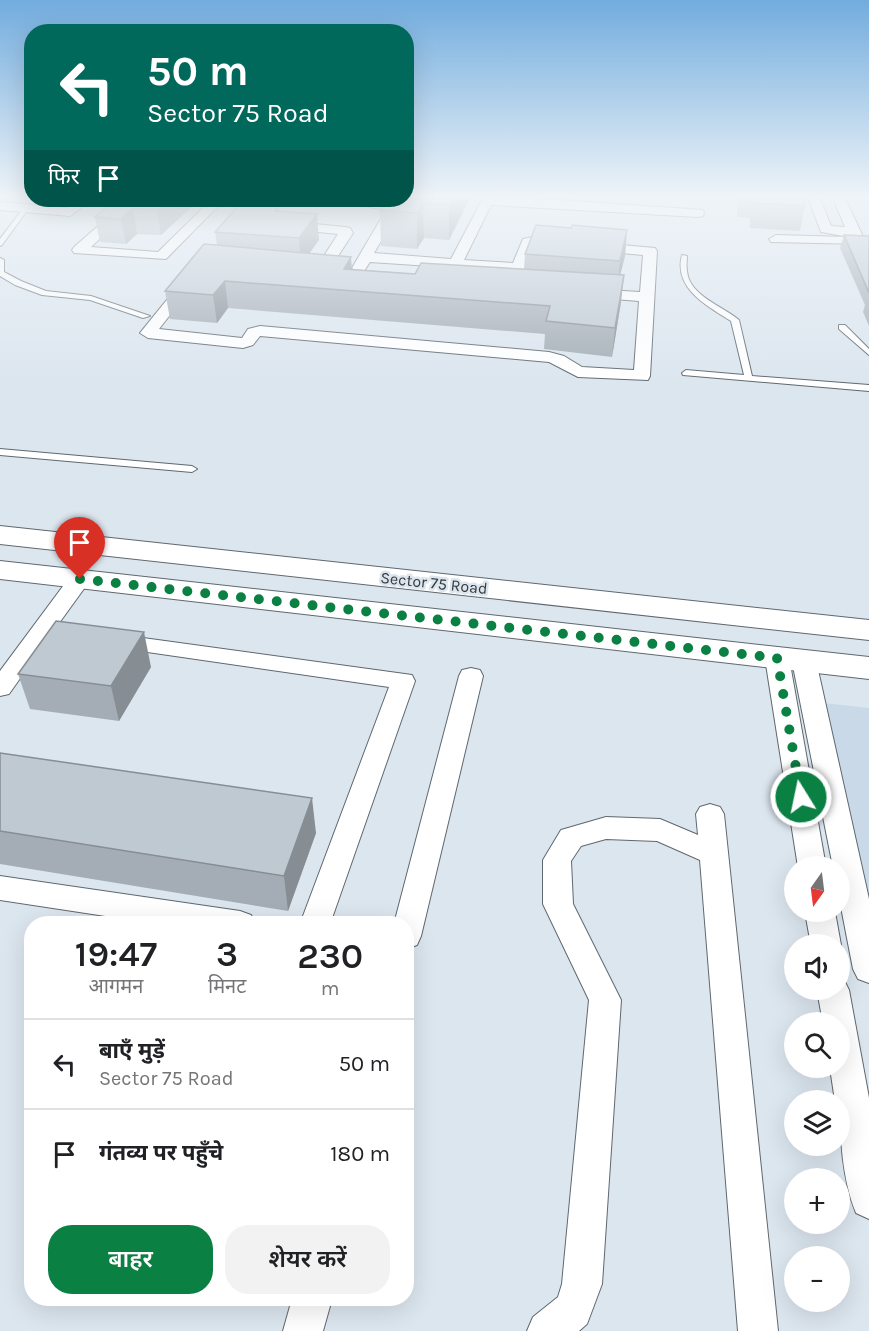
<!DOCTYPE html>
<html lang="hi">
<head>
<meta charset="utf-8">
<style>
  body { margin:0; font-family:Karla,"Noto Sans Devanagari",sans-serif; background:#f2f2f2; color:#202124; height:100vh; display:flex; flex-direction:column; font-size:22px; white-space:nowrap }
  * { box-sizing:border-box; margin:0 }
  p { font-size:20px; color:#757577 }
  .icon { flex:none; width:33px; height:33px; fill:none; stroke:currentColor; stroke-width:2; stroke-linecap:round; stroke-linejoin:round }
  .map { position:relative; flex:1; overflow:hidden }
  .sheet { position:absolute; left:24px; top:916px; width:390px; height:390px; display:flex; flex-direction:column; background:#fff; border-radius:24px; box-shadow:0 6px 24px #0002 }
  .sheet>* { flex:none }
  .hud { position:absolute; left:24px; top:24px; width:390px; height:183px; border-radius:24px; box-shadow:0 6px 24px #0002; background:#00695c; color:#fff; overflow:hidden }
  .needle { width:39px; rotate:194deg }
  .controls { position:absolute; left:784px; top:856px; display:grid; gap:12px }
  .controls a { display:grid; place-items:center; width:66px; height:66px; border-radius:50%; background:#fff; box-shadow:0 6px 24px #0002; font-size:30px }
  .pin { position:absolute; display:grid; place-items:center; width:51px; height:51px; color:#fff; margin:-62px -26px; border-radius:50% 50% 50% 0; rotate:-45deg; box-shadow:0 0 6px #0007 }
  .pin .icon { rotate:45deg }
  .me { position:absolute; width:66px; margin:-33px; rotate:350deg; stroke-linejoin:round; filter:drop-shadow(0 0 4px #0008) }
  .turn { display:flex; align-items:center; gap:21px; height:126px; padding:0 24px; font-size:27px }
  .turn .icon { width:78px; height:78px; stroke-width:2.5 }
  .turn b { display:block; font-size:42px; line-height:51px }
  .then { display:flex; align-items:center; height:57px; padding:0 24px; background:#0003; gap:12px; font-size:22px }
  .eta { display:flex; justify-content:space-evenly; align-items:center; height:102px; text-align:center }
  .eta b { font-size:36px; font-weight:600; line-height:42px }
  .primary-button { display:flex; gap:12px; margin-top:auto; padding:12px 24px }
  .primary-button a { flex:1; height:69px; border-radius:24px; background:#0b8043; color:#fff; font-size:24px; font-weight:600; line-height:69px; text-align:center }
  .primary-button a+a { background:#f2f2f2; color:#202124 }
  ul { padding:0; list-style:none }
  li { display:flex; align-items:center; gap:18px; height:90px; padding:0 24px; border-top:2px solid #e0e0e0 }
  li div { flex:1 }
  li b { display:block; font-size:22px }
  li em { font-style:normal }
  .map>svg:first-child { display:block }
</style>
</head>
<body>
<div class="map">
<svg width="869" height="1331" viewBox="0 0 869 1331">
  <rect width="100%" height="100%" fill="#dce6ef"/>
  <path fill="#c9d9e7" d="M823,703L869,708V912Z"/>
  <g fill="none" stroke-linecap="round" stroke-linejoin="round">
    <defs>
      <path id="lane" d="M24,207L29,208L2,245L0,246V239Z
        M682,255L687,256C687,261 686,266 687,271C689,296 723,306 739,320L752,376L869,385V391L683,375L682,373L686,370L744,375L731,321C707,306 673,288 682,255Z
        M0,258L4,260V272L21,281L46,291L91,296L150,316L143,318L90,300L42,295L15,285L0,276Z
        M839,325H845L869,349V355L839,329Z
        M0,449L192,466L197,469L192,472L0,455Z"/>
      <path id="street" d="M483,198H529L703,210L704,213L703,216L698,217L491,205L464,260L513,263L523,239L533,237L655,248L657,251L650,376L648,380L578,377L549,362L260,336L253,345L243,348L148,338L140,333L183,280L188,279L195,283L159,329L242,338L248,329L260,326L549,352L564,356L582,367L634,370L639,301L589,297L582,293L589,289L640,292L643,255L534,245L518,287L511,291L504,287L510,272L460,268L455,278L464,280L466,283L459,287L441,285L439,282L446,267L370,262L364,271L359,272L352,268L386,210L349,203L347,200H370L391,204L393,200H405L374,253L451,259Z
        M808,198H820L831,226L845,227L833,198H845L865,241L863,244L771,242L769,239L776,235L849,237L821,232Z
        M79,200H92L70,216L0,210V202L67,208Z
        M128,200H141L91,247L158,252L211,200H224L166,259L74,253L72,250L74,247Z
        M285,221L345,227L350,228L353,233L325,276L320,277L313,273L338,234L280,228L278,225Z
        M80,572L88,574L91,579L57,626L88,631L92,636L88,641L80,643L48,639L9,694L0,696V671L72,574Z
        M114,634L412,675L415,681L330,924H300L389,687L106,646L102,641L106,636Z
        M777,650L785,653L789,658L826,867H798L765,658L769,653Z
        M804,653L812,655L816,661L869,899V983L858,979L853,969L840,902V867H833L792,661L796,655Z
        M471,668L480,670L483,676L421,936L417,945L406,949V924H394L459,676L462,670Z
        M710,804L720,807L724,814L778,1331H738L700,860L657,841L606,839L581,846L571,861L573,904L621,1000L602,1284L587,1324L579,1331H527L533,1317L558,1297L562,1284L589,1000L543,904V860L561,830L606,817L660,819L698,835L696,814L700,807Z
        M0,876L240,911L251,915L255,924H158L0,900Z
        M805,912H835L841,945L840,948V945H811Z
        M840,979L844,980L849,990L869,1098V1219L856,1213C842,1179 840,1137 840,1101H835L830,1068H840V1023H823L817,990H840Z
        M292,1299H332L323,1331H283Z"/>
      <path id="secondary" d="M0,526L869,620V640L0,544Z
        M0,561L869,657V679L0,579Z"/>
    </defs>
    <use href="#lane" stroke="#5f686f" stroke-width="2"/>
    <use href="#street" stroke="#5f686f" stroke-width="2"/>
    <use href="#secondary" stroke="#5f686f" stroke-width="2"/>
    <use href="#lane" fill="#fff" fill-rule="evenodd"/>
    <use href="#street" fill="#fff" fill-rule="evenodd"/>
    <use href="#secondary" fill="#fff" fill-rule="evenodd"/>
  </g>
  <path fill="#a4adb5" d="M470,198L449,240L424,238L417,249L381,246L380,210L387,200Z
    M737,198H804L805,206L800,231L750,228V218L737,217Z
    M114,200H199L161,235L137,234L126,244L100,242L95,217Z
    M279,206V212L319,240L309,253L352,269L415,274L524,269L525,254L571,228L627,230L625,256L620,274L621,302L612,357L544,349L545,334L228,308L217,323L170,319L165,291L217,245L215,232Z
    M844,235L869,236V326L863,312L865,305L840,248Z
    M151,667L119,721L30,709L18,674Z
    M0,753L316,833L288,911L0,864Z"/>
  <path fill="#868d93" d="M453,198H470L449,240V205Z
    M169,200H199L161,235L157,210Z
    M423,203L424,238L417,249V213Z
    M133,208L137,234L126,244L121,219Z
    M317,214L319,240L301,265L299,238Z
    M627,230L625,256L617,288L620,261Z
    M351,257L353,284L344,269Z
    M624,275L621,302L612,357L615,328Z
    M225,281L228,308L217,323L213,295Z
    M144,632L151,667L119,721L111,686Z
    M312,798L316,833L288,911L284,876Z"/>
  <path fill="#bfc9d2" stroke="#868d93" stroke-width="1.5" d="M406,198H453L449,205L423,203L417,213L380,210L387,200H406Z
    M755,198H804L805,206L755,203Z
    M114,200H169L157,210L133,208L121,219L95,217Z
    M252,204L279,206L275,211L317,214L299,238L215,232L238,206Z
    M536,225L571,228L572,225L627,230L620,261L525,254Z
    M844,235L869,236V293Z
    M204,244L351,257L344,269L415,274L421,263L624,275L615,328L546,321L550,306L225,281L213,295L165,291Z
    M56,621L144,632L111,686L18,674Z
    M0,753L312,798L284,876L0,831Z"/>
  <linearGradient id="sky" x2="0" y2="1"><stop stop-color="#72acde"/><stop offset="0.51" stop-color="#eff4f8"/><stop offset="1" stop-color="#eff4f8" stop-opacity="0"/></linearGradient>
  <rect width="869" height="385" fill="url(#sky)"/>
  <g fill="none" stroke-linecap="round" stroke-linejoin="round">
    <path stroke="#0b8043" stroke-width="10" stroke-dasharray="0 18" d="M80,579L777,658L801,797"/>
  </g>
  <g text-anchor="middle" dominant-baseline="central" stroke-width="5" stroke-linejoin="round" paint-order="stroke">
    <g font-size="16" fill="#373b3e" stroke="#dce6ef">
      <text transform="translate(434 583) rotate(6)">Sector 75 Road</text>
    </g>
  </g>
</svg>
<div class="controls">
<a><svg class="needle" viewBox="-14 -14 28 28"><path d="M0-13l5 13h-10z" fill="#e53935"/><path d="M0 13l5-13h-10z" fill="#757577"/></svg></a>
<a><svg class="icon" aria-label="sound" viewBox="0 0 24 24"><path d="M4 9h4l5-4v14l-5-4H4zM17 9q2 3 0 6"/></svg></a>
<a><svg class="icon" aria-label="search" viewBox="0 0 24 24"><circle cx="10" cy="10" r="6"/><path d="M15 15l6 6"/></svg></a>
<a><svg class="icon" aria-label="layers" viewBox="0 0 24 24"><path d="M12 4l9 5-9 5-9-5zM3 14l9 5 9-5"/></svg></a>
<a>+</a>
<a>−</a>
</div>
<div class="pin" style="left:80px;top:579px;background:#d93025"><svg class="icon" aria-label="arrive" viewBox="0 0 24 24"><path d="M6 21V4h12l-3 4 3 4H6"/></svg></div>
<svg class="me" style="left:801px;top:797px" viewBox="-20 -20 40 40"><circle r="17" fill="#0b8043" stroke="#fff" stroke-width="3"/><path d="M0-11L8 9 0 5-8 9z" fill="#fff"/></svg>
<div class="hud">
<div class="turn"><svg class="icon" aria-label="left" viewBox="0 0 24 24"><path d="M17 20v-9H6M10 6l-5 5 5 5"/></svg><div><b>50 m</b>Sector 75 Road</div></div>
<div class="then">फिर<svg class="icon" aria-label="arrive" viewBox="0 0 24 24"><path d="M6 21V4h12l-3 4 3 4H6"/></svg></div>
</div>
<section class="sheet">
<div class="eta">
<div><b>19:47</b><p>आगमन</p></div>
<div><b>3</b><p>मिनट</p></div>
<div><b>230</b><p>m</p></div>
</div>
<ul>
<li><svg class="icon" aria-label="left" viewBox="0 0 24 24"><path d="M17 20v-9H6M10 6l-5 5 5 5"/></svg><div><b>बाएँ मुड़ें</b><p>Sector 75 Road</p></div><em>50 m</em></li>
<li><svg class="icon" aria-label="arrive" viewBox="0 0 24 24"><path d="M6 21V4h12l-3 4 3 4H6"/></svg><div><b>गंतव्य पर पहुँचे</b></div><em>180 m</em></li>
</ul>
<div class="primary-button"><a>बाहर</a><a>शेयर करें</a></div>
</section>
</div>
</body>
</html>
